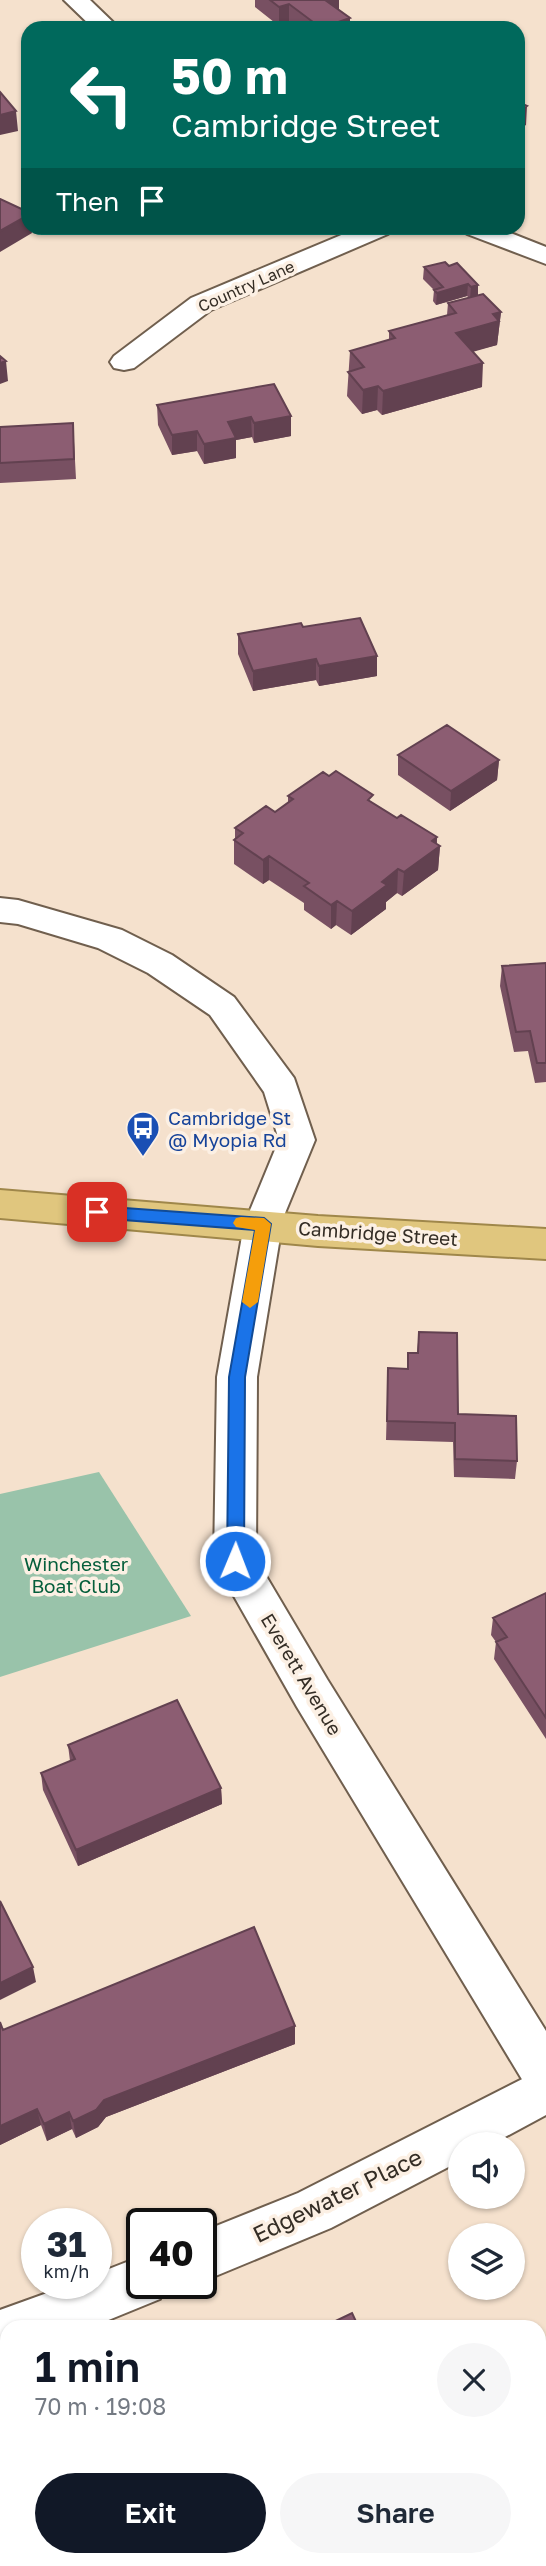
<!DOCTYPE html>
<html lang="en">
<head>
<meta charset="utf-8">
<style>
  body { margin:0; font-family:"Golos Text",sans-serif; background:#f6f6f7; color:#1f2937; height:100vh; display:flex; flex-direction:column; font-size:26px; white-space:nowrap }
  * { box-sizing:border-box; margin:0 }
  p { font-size:23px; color:#747a83 }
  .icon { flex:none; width:38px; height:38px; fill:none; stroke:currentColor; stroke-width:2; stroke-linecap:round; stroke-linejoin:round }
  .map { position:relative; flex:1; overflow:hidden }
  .details { position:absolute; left:0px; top:2320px; width:546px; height:247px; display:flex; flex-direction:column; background:#fff; border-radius:21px 21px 0 0; box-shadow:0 2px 5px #0004 }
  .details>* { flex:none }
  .hud { position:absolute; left:21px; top:21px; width:504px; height:214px; border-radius:21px; box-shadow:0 2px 5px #0004; background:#00695c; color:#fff; overflow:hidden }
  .fabs { position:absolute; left:448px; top:2132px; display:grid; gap:14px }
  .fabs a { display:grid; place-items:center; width:77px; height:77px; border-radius:50%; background:#fff; box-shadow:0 2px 5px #0004; font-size:35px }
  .speed { position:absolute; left:21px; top:2208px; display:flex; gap:14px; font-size:35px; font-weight:700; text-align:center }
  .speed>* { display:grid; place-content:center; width:91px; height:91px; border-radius:50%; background:#fff; box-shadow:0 2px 5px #0004; line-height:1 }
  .speed small { font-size:18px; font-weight:400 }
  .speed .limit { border:4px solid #111; border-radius:10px; background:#fff; color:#111 }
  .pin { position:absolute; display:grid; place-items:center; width:60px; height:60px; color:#fff; margin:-30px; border-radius:14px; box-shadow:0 4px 10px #0006 }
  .me { position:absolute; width:77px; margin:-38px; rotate:1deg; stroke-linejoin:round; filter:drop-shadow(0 0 5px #0008) }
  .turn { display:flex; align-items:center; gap:24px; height:147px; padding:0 35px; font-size:32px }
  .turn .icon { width:91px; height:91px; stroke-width:2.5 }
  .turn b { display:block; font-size:49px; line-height:60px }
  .then { display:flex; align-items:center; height:66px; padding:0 35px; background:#0003; gap:14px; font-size:26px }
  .round { display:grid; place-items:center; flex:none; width:74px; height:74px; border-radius:37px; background:#f6f6f7 }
  .headline { display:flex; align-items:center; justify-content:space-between; height:119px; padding:0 35px }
  h1 { font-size:42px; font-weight:600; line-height:52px; color:#111827 }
  .button { display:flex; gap:14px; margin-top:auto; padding:14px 35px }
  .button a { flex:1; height:80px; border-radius:42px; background:#111827; color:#fff; font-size:28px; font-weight:600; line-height:80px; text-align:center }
  .button a+a { background:#f6f6f7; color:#1f2937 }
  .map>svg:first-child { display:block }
</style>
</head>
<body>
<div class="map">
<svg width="546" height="2566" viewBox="0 0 546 2566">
  <rect width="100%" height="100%" fill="#f5e1cd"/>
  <path fill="#99c3aa" d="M99,1472L191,1616L0,1677V1494Z"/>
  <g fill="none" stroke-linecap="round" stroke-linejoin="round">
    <defs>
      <path id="minor" d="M64,0H90L119,28H93Z
        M358,228H392L388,234L211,310L134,368L124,370L114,368L110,362L114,356L191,298Z
        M463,228H498L546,247V264L467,234Z
        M0,898L18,900L122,930L172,955L234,997L294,1078L315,1140L276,1235L263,1240L250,1235L244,1225L279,1140L264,1092L210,1015L148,973L98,948L18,924L0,922Z
        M546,2067V2115L492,2144H460V2161L331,2228L201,2282V2232L298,2193Z
        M142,2256V2284H166L160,2299L89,2328H7V2349L0,2346V2310L72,2284H96V2274Z"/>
      <path id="tertiary" d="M263,1210L276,1215L282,1225L257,1377L256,1559L327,1679L546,2031V2098L529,2091L297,1707L214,1561L217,1377L244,1225L250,1215Z"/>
      <path id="trunk" d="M0,1190L318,1216L546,1229V1259L318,1246L0,1218Z"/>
    </defs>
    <use href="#minor" stroke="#705f4e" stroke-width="4"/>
    <use href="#tertiary" stroke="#705f4e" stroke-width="4"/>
    <use href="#trunk" stroke="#9f874a" stroke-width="4"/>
    <use href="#minor" fill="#fff" fill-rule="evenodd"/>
    <use href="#tertiary" fill="#fff" fill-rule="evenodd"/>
    <use href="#trunk" fill="#e0c67e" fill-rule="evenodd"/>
  </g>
  <path fill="#785062" d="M255,0H339V10L350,18V28H296L289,23L279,26L255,7Z
    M170,228H193L182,234Z
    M449,266L478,285V295L501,312L497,345L473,351L482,387L382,415L377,410L362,414L347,396L350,351L389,340V331L447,315L448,303L469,298L467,296L436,305L433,301L434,290L423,279L424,267Z
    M157,405L291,416V436L254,443L252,437L236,440V458L204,464L197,451L172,455L158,425Z
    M73,423L76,479L0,483V427Z
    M303,627L377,656V676L319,686L316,680L253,691L238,654V634Z
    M398,755L499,760L497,780L450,811L398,775Z
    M288,796L373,803L397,818L437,837V844L440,846L438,870L402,896L397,893L386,902V909L351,935L336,925L331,929L304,910V903L269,880L263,884L234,864V840L235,838V828L275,812L288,803Z
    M546,963V1082L535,1083L528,1051L514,1052L500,986L502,966Z
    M419,1332L458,1414L517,1461L515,1479L454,1477L453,1442L386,1440L388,1368L407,1369L408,1353H417Z
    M546,1593V1739L494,1659L496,1642L491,1635L493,1618Z
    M68,1745L221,1788L222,1804L78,1866L43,1790L41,1773L70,1761Z
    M0,2022L3,2030L295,2044L106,2117L98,2127L76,2138L72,2129L47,2141L41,2125L0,2145Z
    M456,2560H539L546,2566H459Z"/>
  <path fill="#624150" d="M323,0H339V13Z
    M289,4V23L279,26V7Z
    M350,18V28H321Z
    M527,106L526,125L518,130V112Z
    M16,111L18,131L0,135V115Z
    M28,215V228H31L32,233L0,252V231Z
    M182,228H193L182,234Z
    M468,284L467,296L436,305L437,293Z
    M478,285V297L470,299L471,287Z
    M501,312L497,345L455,357L456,333L493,314Z
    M6,361L8,381L0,384V363Z
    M483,363L482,387L382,415L383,391Z
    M378,386L377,410L362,414L363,390Z
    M291,416V436L254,443V423Z
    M251,417L252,437L236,440V458L204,464V444L228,422Z
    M197,431V451L172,455V435Z
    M377,656V676L319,686V666Z
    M316,659V680L253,691V671Z
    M499,760L497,780L450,811L451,791Z
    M437,837L436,848L440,846L438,870L402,896L404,872L432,841Z
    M269,856V880L263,884V860Z
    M398,869L397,893L386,902V909L351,935L352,911L382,882Z
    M337,901L336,925L331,929V905Z
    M221,1788L222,1804L78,1866L76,1850Z
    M33,1967L36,1982L0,2000V1983Z
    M295,2026V2044L106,2117L98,2127L76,2138L73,2121L104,2100Z
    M37,2109L41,2125L0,2145V2126Z
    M69,2112L72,2129L47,2141L44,2124Z
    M176,2560H202L190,2566H164Z"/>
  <path fill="#8c5d72" stroke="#624150" stroke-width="2" d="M270,0H325L350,18L321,28L289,4L279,7Z
    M0,92L16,111L0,115Z
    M518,102L527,106L518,112Z
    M0,199L28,212V215L0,231Z
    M445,262L449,266L457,263L478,285L471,287L468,284L437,293L434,290L443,287L424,267Z
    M483,294L501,312L493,314L499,321L456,333L483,363L383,391L378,386L363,390L348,372L364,367L350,351L395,338L389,331L456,313L448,303Z
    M0,356L6,361L0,363Z
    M274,384L291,416L254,423L251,417L228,422L236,438L204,444L197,431L172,435L157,405Z
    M73,423L74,459L0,463V427Z
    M360,618L377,656L319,666L316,659L253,671L238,634L301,623L303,627Z
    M447,725L499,760L451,791L398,755Z
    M336,771L373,795L368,800L397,818L401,815L437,837L432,841L440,846L404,872L398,869L382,882L387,885L352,911L337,901L331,905L304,886L309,883L269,856L263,860L234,840L243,833L235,828L266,806L275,812L293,799L288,796L323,772L329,776Z
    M546,963V1063H537L530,1031L516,1032L502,966Z
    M419,1332L457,1333L458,1414L516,1416L517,1461L455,1459V1423L387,1421L388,1368L408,1369V1353H418Z
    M546,1593V1718L496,1642L507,1637L493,1618Z
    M177,1700L221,1788L76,1850L41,1773L75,1759L68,1745Z
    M0,1901L33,1967L0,1983Z
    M254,1927L295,2026L104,2100L96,2110L73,2121L69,2112L44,2124L37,2109L0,2126V2022L3,2030Z
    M352,2313L359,2328H321Z
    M544,2449L546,2453V2566H466L463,2560H539V2451Z
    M7,2486V2513L0,2493V2489Z
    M97,2560H176L164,2566H99Z"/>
  <path fill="#1a73e8" stroke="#114b97" stroke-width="2" d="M97,1206L264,1218L271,1224L245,1377L244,1561L241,1566L235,1568L229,1566L227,1561L229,1377L255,1230L97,1218L90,1212Z"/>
  <path fill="#f59e0b" d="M241,1217L264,1218L271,1224L258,1302L250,1308L242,1302L255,1230L236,1227L233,1223L236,1218Z"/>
  <defs>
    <symbol id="bus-pin" viewBox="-11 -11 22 30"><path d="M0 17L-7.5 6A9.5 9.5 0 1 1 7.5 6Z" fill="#1a4fb4" stroke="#fcf0e4"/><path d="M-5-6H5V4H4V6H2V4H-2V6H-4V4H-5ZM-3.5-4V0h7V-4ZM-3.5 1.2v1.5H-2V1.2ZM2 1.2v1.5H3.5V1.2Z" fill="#fff"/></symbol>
  </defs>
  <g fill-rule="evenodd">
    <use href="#bus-pin" x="124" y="1109" width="38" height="52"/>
  </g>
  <g text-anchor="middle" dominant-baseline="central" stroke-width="7" stroke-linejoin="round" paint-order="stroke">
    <g font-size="16" fill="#342d25" stroke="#fcf0e4">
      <text transform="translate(246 286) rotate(-24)">Country Lane</text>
    </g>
    <g font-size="19" fill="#164399" stroke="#fcf0e4" text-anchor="start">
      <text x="168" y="1117">Cambridge St<tspan x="168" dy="22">@ Myopia Rd</tspan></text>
    </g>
    <g font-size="19" fill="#342d25" stroke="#fcf0e4">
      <text transform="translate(378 1233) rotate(4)">Cambridge Street</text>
      <text transform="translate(302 1674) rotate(59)">Everett Avenue</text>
    </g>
    <g font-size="19" fill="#055e3b" stroke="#fcf0e4">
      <text x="76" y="1563">Winchester<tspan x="76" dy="22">Boat Club</tspan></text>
    </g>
    <g font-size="23" fill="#342d25" stroke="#fcf0e4">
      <text transform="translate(337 2195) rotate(-26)">Edgewater Place</text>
    </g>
  </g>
</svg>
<div class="fabs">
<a><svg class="icon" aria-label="sound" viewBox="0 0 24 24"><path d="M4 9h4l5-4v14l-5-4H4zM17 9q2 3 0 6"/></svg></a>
<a><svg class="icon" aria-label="layers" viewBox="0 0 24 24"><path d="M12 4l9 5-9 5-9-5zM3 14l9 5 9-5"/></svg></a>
</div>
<div class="speed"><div>31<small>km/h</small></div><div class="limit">40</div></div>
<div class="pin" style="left:97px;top:1212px;background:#d93025"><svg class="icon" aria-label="arrive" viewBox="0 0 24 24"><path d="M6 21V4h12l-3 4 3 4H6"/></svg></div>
<svg class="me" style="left:235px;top:1561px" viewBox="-20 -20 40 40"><circle r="17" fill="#1a73e8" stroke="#fff" stroke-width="3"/><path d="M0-11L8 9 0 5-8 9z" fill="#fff"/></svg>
<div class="hud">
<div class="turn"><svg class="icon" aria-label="left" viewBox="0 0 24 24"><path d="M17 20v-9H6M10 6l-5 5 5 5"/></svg><div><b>50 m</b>Cambridge Street</div></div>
<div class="then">Then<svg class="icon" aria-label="arrive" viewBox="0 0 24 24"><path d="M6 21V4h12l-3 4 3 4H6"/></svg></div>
</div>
<section class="details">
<div class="headline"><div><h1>1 min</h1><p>70 m · 19:08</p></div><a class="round"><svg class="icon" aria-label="close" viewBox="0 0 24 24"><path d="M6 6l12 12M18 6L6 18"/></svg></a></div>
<div class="button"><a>Exit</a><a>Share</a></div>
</section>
</div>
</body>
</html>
